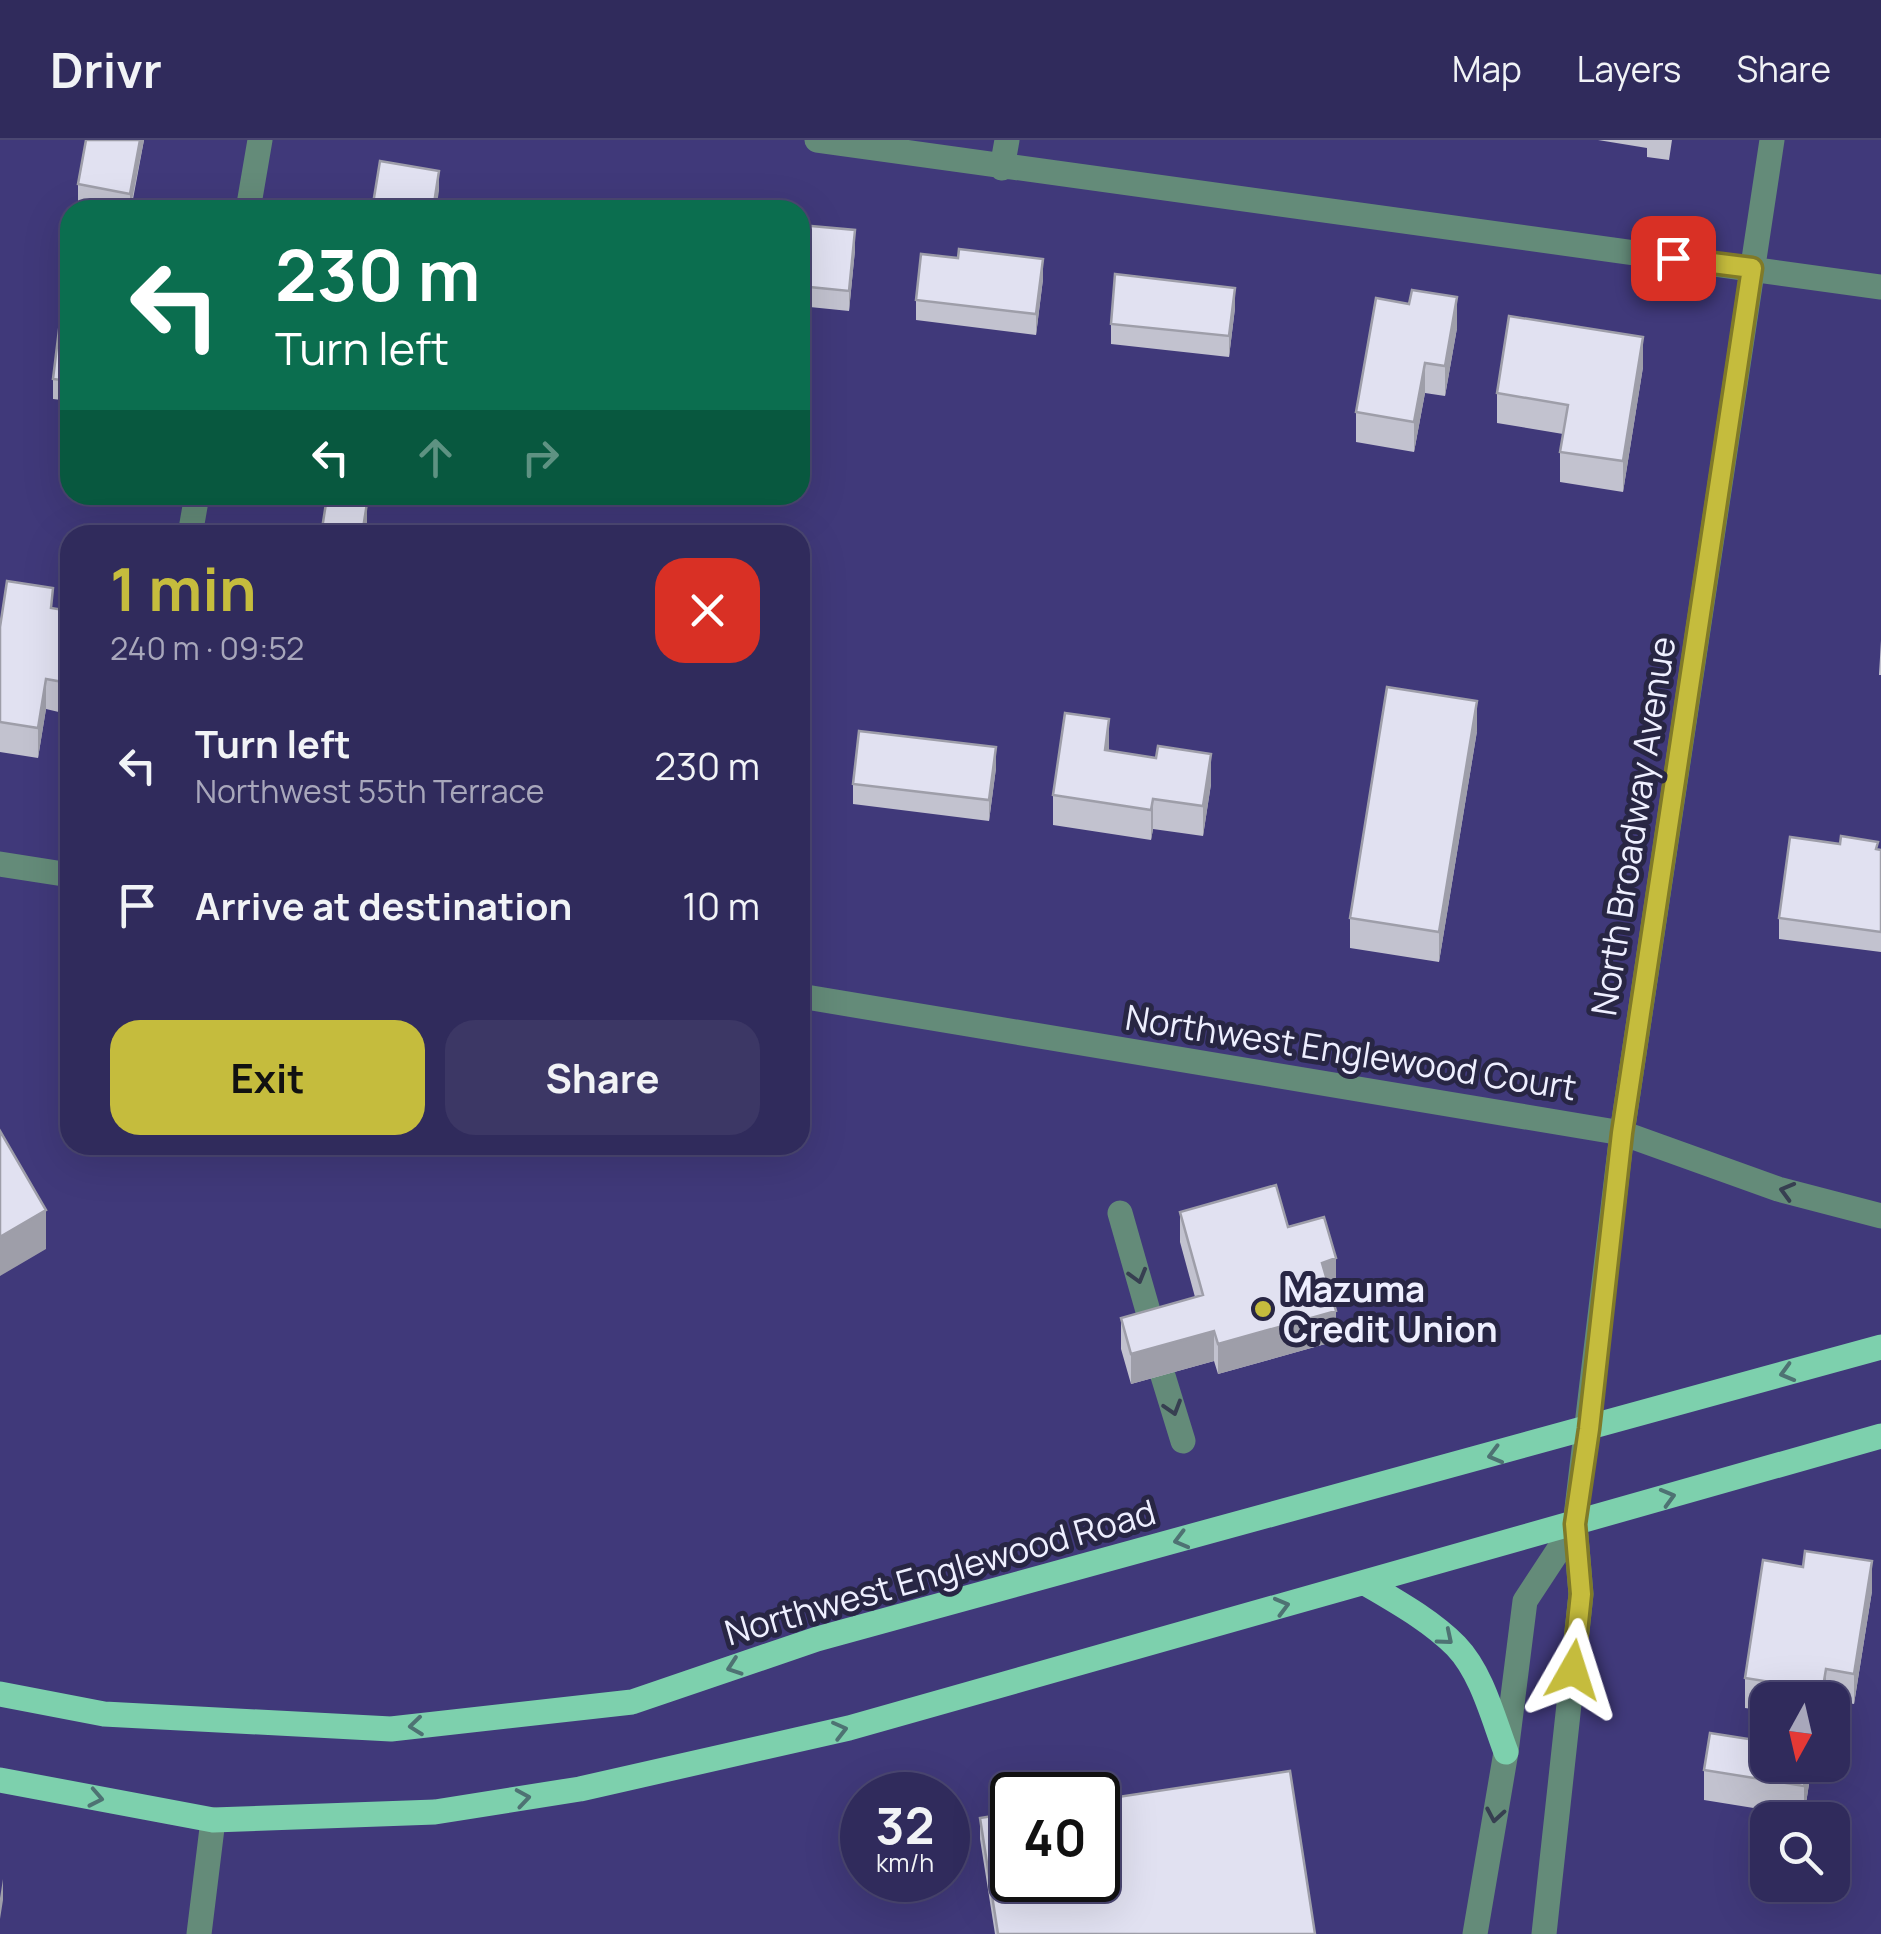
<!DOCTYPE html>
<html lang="en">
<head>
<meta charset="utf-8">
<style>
  body { margin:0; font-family:Manrope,sans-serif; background:#3c3765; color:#f1f3f6; height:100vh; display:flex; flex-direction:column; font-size:38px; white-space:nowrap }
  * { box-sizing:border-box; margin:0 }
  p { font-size:32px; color:#a8a7bb }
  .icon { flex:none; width:55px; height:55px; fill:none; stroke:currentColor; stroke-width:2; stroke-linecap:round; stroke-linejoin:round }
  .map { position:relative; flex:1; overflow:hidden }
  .details { position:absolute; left:60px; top:385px; width:750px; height:630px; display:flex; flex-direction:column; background:#302b5c; border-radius:30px; box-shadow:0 10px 40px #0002,0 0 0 2px #4b4772 }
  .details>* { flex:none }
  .hud { position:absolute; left:60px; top:60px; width:750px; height:305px; border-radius:30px; box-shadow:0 10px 40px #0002,0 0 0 2px #4b4772; background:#0b6e4f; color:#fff; overflow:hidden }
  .needle { width:65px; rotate:188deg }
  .controls { position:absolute; left:1750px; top:1542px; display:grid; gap:20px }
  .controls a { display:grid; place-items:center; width:100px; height:100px; border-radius:20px; background:#302b5c; box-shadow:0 10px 40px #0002,0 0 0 2px #4b4772; font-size:50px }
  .speed { position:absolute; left:840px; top:1632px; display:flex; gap:20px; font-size:50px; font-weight:700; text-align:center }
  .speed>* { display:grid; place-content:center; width:130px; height:130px; border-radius:50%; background:#302b5c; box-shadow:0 10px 40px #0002,0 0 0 2px #4b4772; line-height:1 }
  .speed small { font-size:25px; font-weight:400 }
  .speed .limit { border:5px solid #111; border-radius:15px; background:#fff; color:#111 }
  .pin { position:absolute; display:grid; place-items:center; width:85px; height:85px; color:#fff; margin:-42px; border-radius:20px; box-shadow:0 5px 15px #0006 }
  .me { position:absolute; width:110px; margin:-55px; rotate:6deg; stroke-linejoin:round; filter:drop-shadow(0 0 8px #0008) }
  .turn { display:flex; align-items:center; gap:35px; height:210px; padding:0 50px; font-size:45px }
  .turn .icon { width:130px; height:130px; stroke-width:2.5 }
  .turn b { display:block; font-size:70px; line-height:85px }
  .lanes { display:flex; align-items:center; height:95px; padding:0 50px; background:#0003; justify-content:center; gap:50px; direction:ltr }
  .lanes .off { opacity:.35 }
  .round { display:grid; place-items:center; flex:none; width:105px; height:105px; border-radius:30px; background:#3c3765 }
  .summary { display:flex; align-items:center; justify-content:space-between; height:170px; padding:0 50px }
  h1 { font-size:60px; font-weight:700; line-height:75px; color:#c5bc3d }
  .action { display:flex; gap:20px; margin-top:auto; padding:20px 50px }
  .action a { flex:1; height:115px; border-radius:30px; background:#c5bc3d; color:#111; font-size:40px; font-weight:700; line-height:115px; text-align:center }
  .action a+a { background:#3c3765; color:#f1f3f6 }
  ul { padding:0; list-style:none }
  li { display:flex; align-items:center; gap:30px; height:140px; padding:0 50px }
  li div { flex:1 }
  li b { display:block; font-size:38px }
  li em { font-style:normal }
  header { display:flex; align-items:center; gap:60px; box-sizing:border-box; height:140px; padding:0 50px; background:#302b5c; border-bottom:2px solid #4b4772 }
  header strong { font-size:48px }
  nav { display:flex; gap:55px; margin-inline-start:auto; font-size:35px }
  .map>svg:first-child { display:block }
</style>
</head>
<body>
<header>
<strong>Drivr</strong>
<nav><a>Map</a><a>Layers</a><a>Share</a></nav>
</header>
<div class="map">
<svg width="1881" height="1794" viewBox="0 0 1881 1794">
  <rect width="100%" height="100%" fill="#40397a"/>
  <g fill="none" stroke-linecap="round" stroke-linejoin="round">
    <path stroke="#648b79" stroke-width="25" d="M817,0L1881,147
      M1002,28L1007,0
      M248,70L260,0
      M190,395L197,355
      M0,724L70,735
      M800,856L1622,993L1778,1049L1881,1076
      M1120,1073L1156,1199
      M1163,1236L1183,1301
      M199,1794L213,1680
      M1475,1794L1506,1612L1525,1461L1575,1385
      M1544,1794L1581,1454L1575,1385L1622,993L1772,0"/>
    <path stroke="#7dd0ad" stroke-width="25" d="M1365,1443C1397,1462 1430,1480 1456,1506C1482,1533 1493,1578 1506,1612
      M0,1554L104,1574L391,1589L632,1562L817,1499L1881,1207
      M0,1640L213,1680L435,1672L580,1649L849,1588L1881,1296"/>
  </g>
  <path fill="#c2c2cf" d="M86,0H144L131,70H107L78,65V44Z
    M1598,0H1672L1669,20L1647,17V8Z
    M800,85L855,110L849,171L800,166Z
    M70,116V261L53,259V239Z
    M1043,139L1036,195L916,180V160Z
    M1235,168L1229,217L1111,204V184Z
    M1457,188L1445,256L1425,253L1414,312L1356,302V272Z
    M1643,227L1623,352L1560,342V312L1563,294L1497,283V253Z
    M53,468L70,471L63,573L46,569L38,618L0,612V487Z
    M1881,500V535H1879Z
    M1477,591L1439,822L1350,808V778Z
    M996,628L989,681L853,664V644Z
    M1211,644L1203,696L1153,689L1151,700L1053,685V655Z
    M1878,709L1881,710V812L1779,799V778Z
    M1180,1072L1288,1087L1336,1148L1330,1150L1336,1201L1218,1234L1214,1221L1131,1244L1121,1209V1178L1195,1157L1180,1102Z
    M1872,1451L1854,1564L1826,1559L1768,1560V1571L1745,1568V1538Z
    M1768,1625H1812L1804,1676L1704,1660V1630Z
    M980,1678L1315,1794H995L980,1699Z"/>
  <path fill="#9e9ea9" d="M140,0H144L130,70V54Z
    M439,31V51L436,70H433Z
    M855,90V110L849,171V151Z
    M1043,119V139L1036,195V174Z
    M1235,148V168L1229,217V196Z
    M1457,157V188L1445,256V226Z
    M1643,197V227L1623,352V321Z
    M1425,223V253L1414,312V282Z
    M367,363V395H362Z
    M70,498V528L63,573V542Z
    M46,539V569L38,618V588Z
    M1477,561V591L1439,822V792Z
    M1109,579V609L1105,640V610Z
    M996,607V628L989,681V660Z
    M1211,614V644L1203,696V666Z
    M1153,659V689L1151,700V670Z
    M46,1070V1109L0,1136V1097Z
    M1336,1118V1148L1322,1153V1123Z
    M1336,1171V1201L1218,1234V1204Z
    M1214,1191V1221L1131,1244V1214Z
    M1872,1421V1451L1854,1564V1534Z
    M1826,1529V1560H1822V1553Z
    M1807,1625H1812L1804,1676V1646Z
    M3,1739V1760L0,1779V1758Z"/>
  <path fill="#e1e1f1" stroke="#9e9ea9" stroke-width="2.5" d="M86,0H140L130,54L78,44Z
    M380,21L439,31L433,70H372Z
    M800,85L855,90L849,151L800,146Z
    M959,109L1043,119L1036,174L916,160L921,114L958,118Z
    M68,116H70V241L53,239Z
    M1115,134L1235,148L1229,196L1111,184Z
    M1412,150L1457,157L1445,226L1425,223L1414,282L1356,272L1376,158L1409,164Z
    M1509,176L1643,197L1623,321L1560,312L1568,265L1497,253Z
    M327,357L367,363L362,395H321Z
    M7,441L53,448L51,468L70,471V498L63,542L46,539L38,588L0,582V487Z
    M1387,547L1477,561L1439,792L1350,778Z
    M1065,573L1109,579L1105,610L1156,618L1158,606L1211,614L1203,666L1153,659L1151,670L1053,655Z
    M859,591L996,607L989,660L853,644Z
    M1841,696L1878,702L1876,709L1881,710V792L1779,778L1790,697L1840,704Z
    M0,991L46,1070L0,1097Z
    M1276,1045L1288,1087L1324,1077L1336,1118L1322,1123L1336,1171L1218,1204L1214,1191L1131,1214L1121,1178L1203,1155L1180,1072Z
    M1805,1411L1872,1421L1854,1534L1826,1529L1822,1553H1818L1817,1560H1787L1789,1545L1745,1538L1763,1420L1803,1427Z
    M1710,1593L1768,1602V1625H1807L1804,1646L1704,1630Z
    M1290,1631L1315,1794H998L980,1678L1012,1673V1740H1098V1660Z"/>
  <defs><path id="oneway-chevron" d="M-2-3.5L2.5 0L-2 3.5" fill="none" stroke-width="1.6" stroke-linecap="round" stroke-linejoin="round" transform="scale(2.5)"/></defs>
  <g stroke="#373f51">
    <use href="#oneway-chevron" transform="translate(1787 1051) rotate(-164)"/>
    <use href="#oneway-chevron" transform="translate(1138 1136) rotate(74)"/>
    <use href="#oneway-chevron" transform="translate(1173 1268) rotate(73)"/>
    <use href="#oneway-chevron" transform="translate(1495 1675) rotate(100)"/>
  </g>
  <g stroke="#4e7273">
    <use href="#oneway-chevron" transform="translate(1787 1233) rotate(164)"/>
    <use href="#oneway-chevron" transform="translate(1495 1315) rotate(165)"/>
    <use href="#oneway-chevron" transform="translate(1668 1357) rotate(-16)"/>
    <use href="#oneway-chevron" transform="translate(1181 1400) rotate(165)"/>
    <use href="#oneway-chevron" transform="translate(1282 1466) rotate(-15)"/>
    <use href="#oneway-chevron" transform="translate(1446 1498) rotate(40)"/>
    <use href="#oneway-chevron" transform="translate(734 1527) rotate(161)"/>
    <use href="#oneway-chevron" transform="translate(416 1586) rotate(174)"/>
    <use href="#oneway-chevron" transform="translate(840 1590) rotate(-14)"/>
    <use href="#oneway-chevron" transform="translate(96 1658) rotate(11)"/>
    <use href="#oneway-chevron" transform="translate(523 1658) rotate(-9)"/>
  </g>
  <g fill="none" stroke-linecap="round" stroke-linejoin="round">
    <defs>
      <path id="route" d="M1573,1530L1581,1454L1575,1384L1589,1289L1622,993L1752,128L1673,118"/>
    </defs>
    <use href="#route" stroke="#807a28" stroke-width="25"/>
    <use href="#route" stroke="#c5bc3d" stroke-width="18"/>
  </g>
  <circle fill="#c5bc3d" stroke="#282644" stroke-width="4" cx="1263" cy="1169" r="10"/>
  <g text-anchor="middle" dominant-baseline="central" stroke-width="10" stroke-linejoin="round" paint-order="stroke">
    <g font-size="35" fill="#eeefff" stroke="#282644">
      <text transform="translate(1633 686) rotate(-81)">North Broadway Avenue</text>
      <text transform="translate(1351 912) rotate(9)">Northwest Englewood Court</text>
      <text transform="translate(940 1432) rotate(-16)">Northwest Englewood Road</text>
    </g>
    <g font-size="35" font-weight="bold" fill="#eeefff" stroke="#282644" text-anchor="start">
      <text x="1283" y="1149">Mazuma<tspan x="1283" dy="40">Credit Union</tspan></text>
    </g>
  </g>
</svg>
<div class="controls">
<a><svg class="needle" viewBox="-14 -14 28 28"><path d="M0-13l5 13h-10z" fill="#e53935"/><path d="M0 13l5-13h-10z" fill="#a8a7bb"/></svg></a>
<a><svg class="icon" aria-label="search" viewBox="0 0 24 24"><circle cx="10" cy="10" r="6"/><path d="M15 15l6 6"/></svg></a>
</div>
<div class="speed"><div>32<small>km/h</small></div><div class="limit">40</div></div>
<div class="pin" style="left:1673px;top:118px;background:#d93025"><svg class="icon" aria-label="arrive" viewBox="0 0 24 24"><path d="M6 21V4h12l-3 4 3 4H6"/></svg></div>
<svg class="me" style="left:1573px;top:1530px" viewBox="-20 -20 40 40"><path d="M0-17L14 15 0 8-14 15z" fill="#c5bc3d" stroke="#fff" stroke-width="4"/></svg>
<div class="hud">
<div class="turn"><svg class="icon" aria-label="left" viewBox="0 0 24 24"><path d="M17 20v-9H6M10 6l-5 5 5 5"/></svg><div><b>230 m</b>Turn left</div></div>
<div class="lanes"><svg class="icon" aria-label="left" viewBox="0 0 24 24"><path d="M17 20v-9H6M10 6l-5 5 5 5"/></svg><svg class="icon off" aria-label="ahead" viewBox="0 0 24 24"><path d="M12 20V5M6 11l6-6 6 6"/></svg><svg class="icon off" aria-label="right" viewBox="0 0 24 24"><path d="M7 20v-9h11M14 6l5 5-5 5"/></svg></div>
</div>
<section class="details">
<div class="summary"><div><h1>1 min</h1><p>240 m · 09:52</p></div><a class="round" style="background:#d93025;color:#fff"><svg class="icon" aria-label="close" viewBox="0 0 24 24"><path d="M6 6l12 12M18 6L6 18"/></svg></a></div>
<ul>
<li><svg class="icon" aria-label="left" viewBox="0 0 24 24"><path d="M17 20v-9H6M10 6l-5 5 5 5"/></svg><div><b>Turn left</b><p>Northwest 55th Terrace</p></div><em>230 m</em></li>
<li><svg class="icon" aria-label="arrive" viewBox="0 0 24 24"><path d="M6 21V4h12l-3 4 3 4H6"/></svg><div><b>Arrive at destination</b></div><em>10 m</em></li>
</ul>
<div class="action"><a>Exit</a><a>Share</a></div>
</section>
</div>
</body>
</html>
